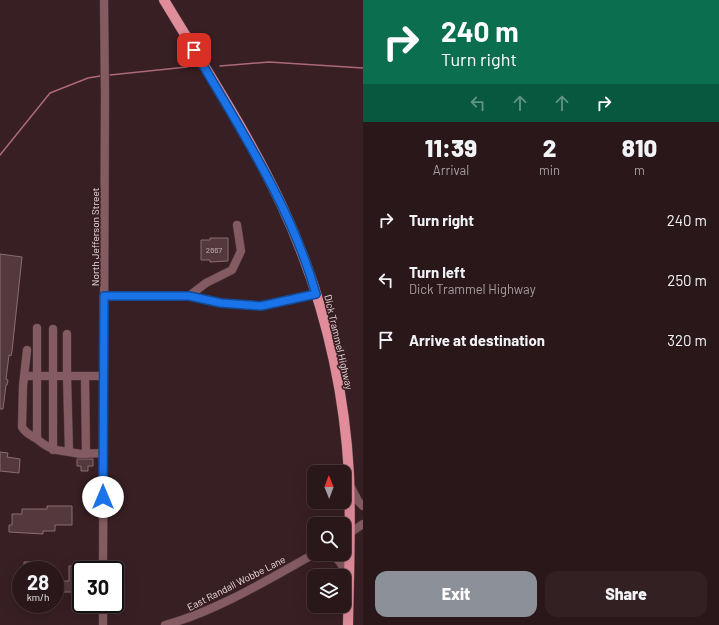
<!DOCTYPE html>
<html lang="en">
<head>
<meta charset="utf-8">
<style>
  body { margin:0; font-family:Barlow,sans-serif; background:#322023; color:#f1f3f6; height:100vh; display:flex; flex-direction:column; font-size:15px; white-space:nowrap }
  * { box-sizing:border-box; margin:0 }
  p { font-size:13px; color:#a59fa2 }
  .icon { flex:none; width:22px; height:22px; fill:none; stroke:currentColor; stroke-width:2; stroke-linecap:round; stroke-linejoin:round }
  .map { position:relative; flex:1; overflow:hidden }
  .side { display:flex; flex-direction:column; background:#2a171a; width:356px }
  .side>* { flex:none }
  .hud { background:#0b6e4f; color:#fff; overflow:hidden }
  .needle { width:26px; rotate:359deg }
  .fabs { position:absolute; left:307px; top:465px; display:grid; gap:8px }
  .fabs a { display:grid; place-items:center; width:44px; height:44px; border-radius:8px; background:#2a171a; box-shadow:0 4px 16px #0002,0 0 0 1px #463639; font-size:20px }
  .speed { position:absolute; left:12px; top:561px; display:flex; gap:8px; font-size:20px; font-weight:700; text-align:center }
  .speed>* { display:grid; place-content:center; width:52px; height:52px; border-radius:50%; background:#2a171a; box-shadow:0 4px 16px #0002,0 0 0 1px #463639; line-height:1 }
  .speed small { font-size:10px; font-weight:400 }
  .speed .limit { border:2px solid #111; border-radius:6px; background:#fff; color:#111 }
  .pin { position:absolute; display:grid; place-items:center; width:34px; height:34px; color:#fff; margin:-17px; border-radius:8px; box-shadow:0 2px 6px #0006 }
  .me { position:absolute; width:44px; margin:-22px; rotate:0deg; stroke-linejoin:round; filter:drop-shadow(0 0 3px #0008) }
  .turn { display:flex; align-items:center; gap:14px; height:84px; padding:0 12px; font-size:18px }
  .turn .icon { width:52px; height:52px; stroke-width:2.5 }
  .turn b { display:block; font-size:28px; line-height:34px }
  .lanes { display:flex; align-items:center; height:38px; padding:0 12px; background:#0003; justify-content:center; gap:20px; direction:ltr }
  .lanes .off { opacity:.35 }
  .eta { display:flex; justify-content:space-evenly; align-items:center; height:68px; text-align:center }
  .eta b { font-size:24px; font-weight:800; line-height:28px }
  .button { display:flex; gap:8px; margin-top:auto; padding:8px 12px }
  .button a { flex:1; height:46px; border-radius:12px; background:#8c9099; color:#fff; font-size:16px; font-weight:800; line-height:46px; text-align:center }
  .button a+a { background:#322023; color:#f1f3f6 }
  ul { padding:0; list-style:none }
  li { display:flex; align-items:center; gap:12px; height:60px; padding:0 12px }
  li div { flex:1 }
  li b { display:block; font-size:15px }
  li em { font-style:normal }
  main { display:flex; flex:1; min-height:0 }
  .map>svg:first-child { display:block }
</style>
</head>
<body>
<main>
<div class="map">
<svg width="363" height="625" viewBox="0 0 363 625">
  <rect width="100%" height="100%" fill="#381f23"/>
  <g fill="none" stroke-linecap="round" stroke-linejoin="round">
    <path stroke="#ac6978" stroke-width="1.5" d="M220,66L269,62L363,68
      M110,75L187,67
      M0,155L50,93L88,78L100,76"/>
  </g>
  <path fill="#53383d" stroke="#8b6d71" d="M210,238H228V261L210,262V260H201V240H210Z
    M0,254L22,257L12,351L11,356L9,355L6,379L8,380L7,385H6L3,409H0Z
    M0,452L8,453L7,457L20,459L19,473L0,471Z
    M77,459H93V466H88V471H81V466H77Z
    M47,506H72V525H55V531H43V534L9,532V525H12V514H22V509H47Z
    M24,562H45V570H24Z
    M69,566H89V570H81V581H78V592H60V581H69Z"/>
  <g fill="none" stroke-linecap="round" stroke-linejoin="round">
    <defs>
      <path id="minor" d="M104,296H189L206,283L232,270L241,251L237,225
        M189,296L221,303L261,306L316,294
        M53,329V450
        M27,350L23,386L22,427C26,434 31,435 37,439C49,449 54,450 69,452
        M24,376H67V334
        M85,376L86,454
        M37,439V328
        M104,453L81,454L69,452L67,376H104
        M350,485L358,501L363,506
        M344,537L363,524
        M328,554C341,558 344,569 348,580
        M103,570L105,95L104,0
        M103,625V604
        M165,625C215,612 269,579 314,554"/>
      <path id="major" d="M164,0C205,68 249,135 282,206C321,290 344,382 349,474C351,524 349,575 348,625"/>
    </defs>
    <use href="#minor" stroke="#553d41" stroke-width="9"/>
    <use href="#major" stroke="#553d41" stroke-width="11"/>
    <use href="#minor" stroke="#835b61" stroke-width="8"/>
    <use href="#major" stroke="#e08c9b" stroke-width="10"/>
  </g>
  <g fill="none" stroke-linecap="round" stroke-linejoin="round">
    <defs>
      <path id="route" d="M103,497L104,296H189L221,303L261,306L316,294C291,206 240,129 194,50"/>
    </defs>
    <use href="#route" stroke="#114b97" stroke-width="10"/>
    <use href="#route" stroke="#1a73e8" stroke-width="7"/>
  </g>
  <g text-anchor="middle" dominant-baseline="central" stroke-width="3.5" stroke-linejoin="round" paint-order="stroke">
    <g font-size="8" fill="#c7b3b6">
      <text x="214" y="250">2667</text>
    </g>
    <g font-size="10" fill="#eedcdf" stroke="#381f23">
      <text transform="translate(95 237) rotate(-90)">North Jefferson Street</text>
      <text transform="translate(339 342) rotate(77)">Dick Trammel Highway</text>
      <text transform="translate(236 583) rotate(-27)">East Randall Wobbe Lane</text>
    </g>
  </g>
</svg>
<div class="fabs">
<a><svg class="needle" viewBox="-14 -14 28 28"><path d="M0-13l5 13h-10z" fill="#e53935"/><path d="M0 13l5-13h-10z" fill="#a59fa2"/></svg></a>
<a><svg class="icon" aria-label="search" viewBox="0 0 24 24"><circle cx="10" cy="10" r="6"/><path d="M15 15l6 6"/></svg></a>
<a><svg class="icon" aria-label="layers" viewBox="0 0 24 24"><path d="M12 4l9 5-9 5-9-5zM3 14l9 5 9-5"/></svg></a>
</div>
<div class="speed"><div>28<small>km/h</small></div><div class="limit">30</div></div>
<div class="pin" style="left:194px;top:50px;background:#d93025"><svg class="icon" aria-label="arrive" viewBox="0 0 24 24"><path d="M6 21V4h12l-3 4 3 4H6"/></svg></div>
<svg class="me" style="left:103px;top:497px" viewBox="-20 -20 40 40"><circle r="19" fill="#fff"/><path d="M0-13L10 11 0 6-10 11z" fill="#1a73e8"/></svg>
</div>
<section class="side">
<div class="hud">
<div class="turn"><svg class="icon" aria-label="right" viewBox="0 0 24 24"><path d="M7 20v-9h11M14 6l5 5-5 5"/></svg><div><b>240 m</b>Turn right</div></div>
<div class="lanes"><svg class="icon off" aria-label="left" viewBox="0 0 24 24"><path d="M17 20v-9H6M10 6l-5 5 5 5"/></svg><svg class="icon off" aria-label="ahead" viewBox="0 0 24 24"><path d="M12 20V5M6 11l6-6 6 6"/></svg><svg class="icon off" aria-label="ahead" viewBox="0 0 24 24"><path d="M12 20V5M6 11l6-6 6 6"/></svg><svg class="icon" aria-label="right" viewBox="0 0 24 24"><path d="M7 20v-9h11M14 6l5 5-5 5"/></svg></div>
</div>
<div class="eta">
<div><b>11:39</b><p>Arrival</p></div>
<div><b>2</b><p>min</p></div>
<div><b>810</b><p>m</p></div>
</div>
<ul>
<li><svg class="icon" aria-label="right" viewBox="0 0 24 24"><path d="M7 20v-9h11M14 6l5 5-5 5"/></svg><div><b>Turn right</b></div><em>240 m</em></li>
<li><svg class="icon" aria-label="left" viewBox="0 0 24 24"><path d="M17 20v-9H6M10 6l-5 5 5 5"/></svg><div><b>Turn left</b><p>Dick Trammel Highway</p></div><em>250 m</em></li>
<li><svg class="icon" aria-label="arrive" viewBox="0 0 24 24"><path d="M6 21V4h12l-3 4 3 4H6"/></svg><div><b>Arrive at destination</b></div><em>320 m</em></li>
</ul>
<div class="button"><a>Exit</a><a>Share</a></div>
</section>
</main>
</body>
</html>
